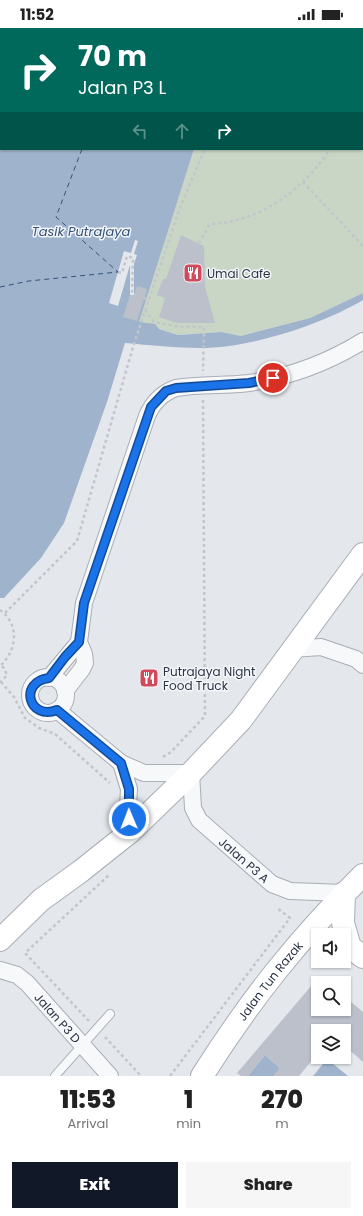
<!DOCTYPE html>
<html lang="en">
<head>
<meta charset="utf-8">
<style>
  body { margin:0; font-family:Poppins,sans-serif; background:#f6f6f6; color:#222; height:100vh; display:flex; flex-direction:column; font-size:15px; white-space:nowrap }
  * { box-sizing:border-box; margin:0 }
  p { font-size:13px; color:#767676 }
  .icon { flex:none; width:22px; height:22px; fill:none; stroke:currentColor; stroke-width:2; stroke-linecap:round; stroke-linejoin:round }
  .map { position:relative; height:1048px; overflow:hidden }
  .sheet { display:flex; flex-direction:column; background:#fff; flex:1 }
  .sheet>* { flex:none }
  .hud { position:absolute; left:0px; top:0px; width:363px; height:122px; box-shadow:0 1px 3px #0004; background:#00695c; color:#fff; overflow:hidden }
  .fabs { position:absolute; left:311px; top:900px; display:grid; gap:8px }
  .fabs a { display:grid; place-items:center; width:40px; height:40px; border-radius:0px; background:#fff; box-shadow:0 1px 3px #0004; font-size:20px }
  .pin { position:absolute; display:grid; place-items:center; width:34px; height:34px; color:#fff; margin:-17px; border:2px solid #fff; border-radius:50%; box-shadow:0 1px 4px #0007 }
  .me { position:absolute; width:44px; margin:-22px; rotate:359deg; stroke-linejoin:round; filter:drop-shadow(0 0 3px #0008) }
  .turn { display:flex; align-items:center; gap:14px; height:84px; padding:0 12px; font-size:18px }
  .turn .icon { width:52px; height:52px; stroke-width:2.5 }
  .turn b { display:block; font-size:28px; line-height:34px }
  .lanes { display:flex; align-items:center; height:38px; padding:0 12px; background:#0003; justify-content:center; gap:20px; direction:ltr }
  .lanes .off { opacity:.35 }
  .eta { display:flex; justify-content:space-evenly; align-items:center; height:68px; text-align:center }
  .eta b { font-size:24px; font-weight:800; line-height:28px }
  .action { display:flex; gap:8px; margin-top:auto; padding:8px 12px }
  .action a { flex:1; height:46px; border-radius:0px; background:#111827; color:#fff; font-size:16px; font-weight:800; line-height:46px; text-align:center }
  .action a+a { background:#f6f6f6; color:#222 }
  .status { display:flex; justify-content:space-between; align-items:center; height:28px; padding:0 20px; background:#fff; direction:ltr }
  .status svg { height:11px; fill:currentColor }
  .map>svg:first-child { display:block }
</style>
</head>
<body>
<div class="status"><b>11:52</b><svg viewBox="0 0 49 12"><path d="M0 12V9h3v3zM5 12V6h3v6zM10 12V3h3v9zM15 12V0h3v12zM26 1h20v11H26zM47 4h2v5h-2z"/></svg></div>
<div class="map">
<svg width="363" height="1048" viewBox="0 0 363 1048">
  <rect width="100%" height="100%" fill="#e4e7ec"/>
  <path fill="#c9d6c5" d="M252,0H363V265L310,290L241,308L221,304L178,307L138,294L194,121H362V1H249Z"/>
  <path fill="#9fb4cc" d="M0,0H252L1,1V121H194L139,294L155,296L159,301L178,307L221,304L241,308L310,290L363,265V272C321,297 250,320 201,320C176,320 150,317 125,315L107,374L64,495L41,530L4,570H0Z
    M265,1027L280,1040L274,1048H248Z
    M327,1031L348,1048H313Z"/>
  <path fill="#e4e7ec" d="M135,212L138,213L134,226L137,227L134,236V267H130V237L118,278L109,275L124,223L131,225Z"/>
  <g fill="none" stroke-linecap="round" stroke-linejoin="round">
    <path stroke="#34527a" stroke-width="1" stroke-dasharray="5 4" stroke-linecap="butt" d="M126,1L127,0
      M82,121L56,189L118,244
      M0,259L29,253L118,244"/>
  </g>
  <path fill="#bbc0ca" d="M181,207L204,218L205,259L215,295H177L159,289L165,270L157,267L163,251H166Z
    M137,258L147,261L137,293L123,289L130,267H134Z
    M318,956V981H344V968L363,984V1034L344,1017V1003H318V1025L299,1048H273L280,1040L265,1027L248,1048H241L237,1045L312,957Z"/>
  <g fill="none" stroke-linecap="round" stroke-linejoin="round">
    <defs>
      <path id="lane" d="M55,1048L110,986"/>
      <g id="street">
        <path d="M292,621L321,619L356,631L363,637"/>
        <circle cx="48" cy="667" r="18"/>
        <path d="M49,650L79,614"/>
        <path d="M65,663L82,641L85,635L84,626L79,614L84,575L147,388C153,374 162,365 176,360C200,356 225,358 249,355C289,349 329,334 363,313"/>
        <path id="s1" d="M57,682L121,735L144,745H191L193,780L199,792L272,856L290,863L344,865"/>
        <path d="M121,735L129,761L128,779L130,804"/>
        <path id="s2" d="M0,942L17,947L27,955L110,1048"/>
      </g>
      <g id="secondary">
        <path d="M344,865L343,895L350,919L363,929"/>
        <path d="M0,912L41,872L81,843L130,804L191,745L241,692L363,526"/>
        <path id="s3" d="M202,1048C250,972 299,910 363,847"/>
      </g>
    </defs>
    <use href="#lane" stroke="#a9aeb7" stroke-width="10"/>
    <use href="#street" stroke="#a9aeb7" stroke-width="18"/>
    <use href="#secondary" stroke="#a9aeb7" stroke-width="24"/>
    <path stroke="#c2c5cb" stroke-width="2.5" stroke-dasharray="3 3" stroke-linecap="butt" d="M362,17L363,16
      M362,110L363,111
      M303,154L363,218
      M199,215L210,196C260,194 303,162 330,121
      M118,244L122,245L127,228L133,230L132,267
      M144,270L149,272
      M145,282L154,294L180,299H204L203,343
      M0,582C20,596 17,623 0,638
      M5,585L77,513L133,319L179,182L205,121
      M1,654L14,669L25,690L39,700L55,706L110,755
      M0,655L7,647L4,640L1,638
      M163,729L171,724L205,688L203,372
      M89,993L25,925L109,847
      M105,1009L141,1048
      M170,1048L290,890L277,880"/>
    <use href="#lane" stroke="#f7f8fa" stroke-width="8"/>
    <use href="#street" stroke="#f7f8fa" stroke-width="16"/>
    <use href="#secondary" stroke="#fff" stroke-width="22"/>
  </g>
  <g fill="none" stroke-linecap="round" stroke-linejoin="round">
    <defs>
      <path id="route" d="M129,791V761L121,735L57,682C29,693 18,654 49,650L65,629L79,614L84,575L151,379L166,363L176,360L249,355L273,350"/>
    </defs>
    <use href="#route" stroke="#114b97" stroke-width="10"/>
    <use href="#route" stroke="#1a73e8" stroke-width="7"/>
  </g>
  <defs>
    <symbol id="restaurant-square" viewBox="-11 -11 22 22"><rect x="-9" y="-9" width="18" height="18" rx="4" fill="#d1495b" stroke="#f4f6f9"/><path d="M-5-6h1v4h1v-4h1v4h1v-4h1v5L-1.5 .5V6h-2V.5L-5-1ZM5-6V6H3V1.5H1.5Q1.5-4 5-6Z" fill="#fff"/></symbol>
  </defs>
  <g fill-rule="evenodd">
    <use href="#restaurant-square" x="182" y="234" width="22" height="22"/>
    <use href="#restaurant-square" x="138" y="639" width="22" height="22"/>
  </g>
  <g text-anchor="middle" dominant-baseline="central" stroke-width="3" stroke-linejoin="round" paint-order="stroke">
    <g font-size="12" fill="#2b3445" stroke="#f4f6f9" text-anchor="start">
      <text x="207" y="245">Umai Cafe</text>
      <text x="163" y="643">Putrajaya Night<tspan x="163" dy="14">Food Truck</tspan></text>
    </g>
    <g font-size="12" fill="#2b3445" stroke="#f4f6f9">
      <text stroke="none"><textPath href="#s1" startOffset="264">Jalan P3 A</textPath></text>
      <text stroke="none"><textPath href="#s3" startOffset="117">Jalan Tun Razak</textPath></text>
      <text stroke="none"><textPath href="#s2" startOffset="77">Jalan P3 D</textPath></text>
    </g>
    <g font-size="13" font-style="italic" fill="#34527a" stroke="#f4f6f9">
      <text x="81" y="203">Tasik Putrajaya</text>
    </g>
  </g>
</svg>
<div class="fabs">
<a><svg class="icon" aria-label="sound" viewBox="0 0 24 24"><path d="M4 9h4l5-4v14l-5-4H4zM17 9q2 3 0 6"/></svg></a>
<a><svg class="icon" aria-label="search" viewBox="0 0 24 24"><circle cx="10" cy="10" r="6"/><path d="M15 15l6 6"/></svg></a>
<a><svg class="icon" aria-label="layers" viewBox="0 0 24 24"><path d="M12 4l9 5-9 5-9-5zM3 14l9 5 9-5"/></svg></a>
</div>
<div class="pin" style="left:273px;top:350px;background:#d93025"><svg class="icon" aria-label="arrive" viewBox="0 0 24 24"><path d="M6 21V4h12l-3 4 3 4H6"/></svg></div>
<svg class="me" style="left:129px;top:791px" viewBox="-20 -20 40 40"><circle r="17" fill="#1a73e8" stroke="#fff" stroke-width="3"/><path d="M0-11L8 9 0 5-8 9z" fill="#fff"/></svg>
<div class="hud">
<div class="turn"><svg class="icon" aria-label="right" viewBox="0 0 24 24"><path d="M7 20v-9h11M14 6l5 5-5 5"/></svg><div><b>70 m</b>Jalan P3 L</div></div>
<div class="lanes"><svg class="icon off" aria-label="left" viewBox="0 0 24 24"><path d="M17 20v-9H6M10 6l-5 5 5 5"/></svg><svg class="icon off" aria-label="ahead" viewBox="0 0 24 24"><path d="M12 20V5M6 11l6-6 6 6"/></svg><svg class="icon" aria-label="right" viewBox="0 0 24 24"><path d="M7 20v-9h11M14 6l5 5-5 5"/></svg></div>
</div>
</div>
<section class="sheet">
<div class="eta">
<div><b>11:53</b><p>Arrival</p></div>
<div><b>1</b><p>min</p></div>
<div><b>270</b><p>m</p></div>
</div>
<div class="action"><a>Exit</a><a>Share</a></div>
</section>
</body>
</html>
